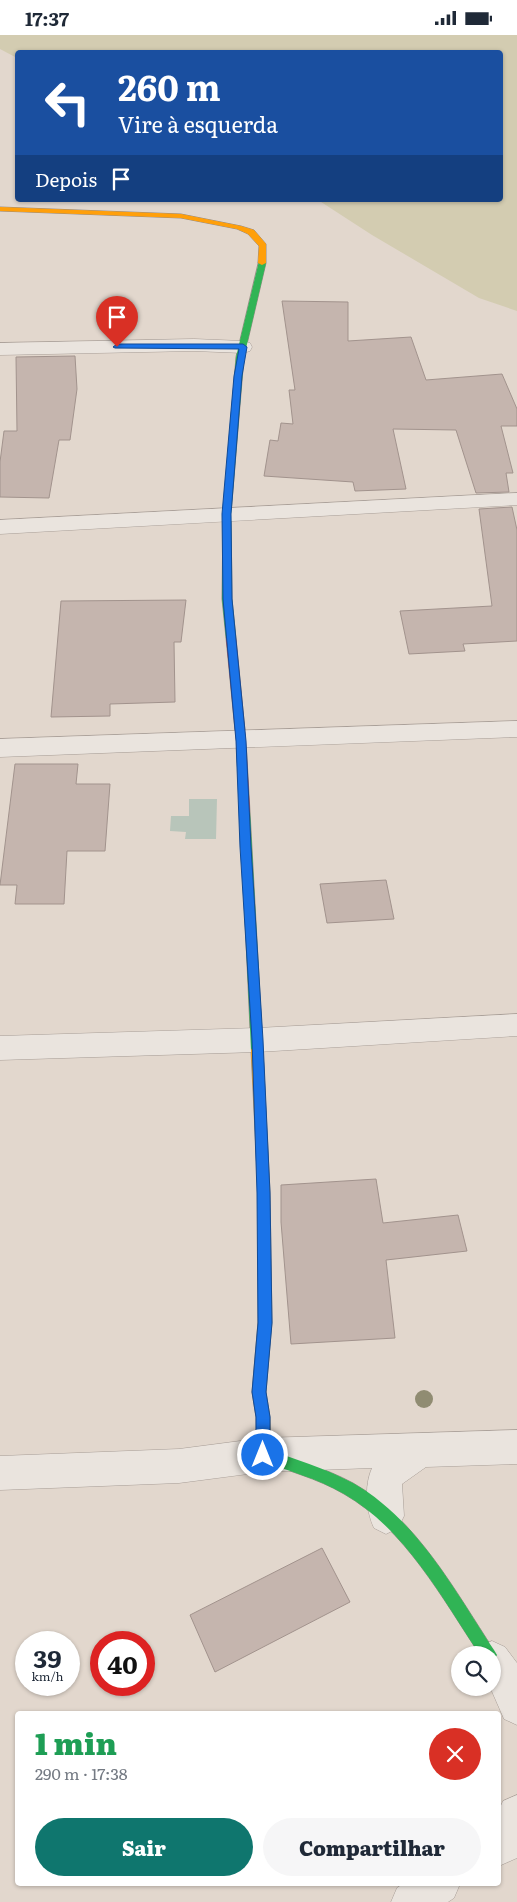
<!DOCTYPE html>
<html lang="pt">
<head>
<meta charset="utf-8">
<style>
  body { margin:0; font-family:Literata,serif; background:#f6f6f7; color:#1f2937; height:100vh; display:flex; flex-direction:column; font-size:19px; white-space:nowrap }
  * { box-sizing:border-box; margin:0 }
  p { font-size:16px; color:#747a83 }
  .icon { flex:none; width:28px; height:28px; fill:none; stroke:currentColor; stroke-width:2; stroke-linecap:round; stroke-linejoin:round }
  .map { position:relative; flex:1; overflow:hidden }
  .drawer { position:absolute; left:15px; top:1676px; width:486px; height:175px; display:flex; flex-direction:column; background:#fff; border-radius:5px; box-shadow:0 1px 4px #0004 }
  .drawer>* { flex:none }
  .banner { position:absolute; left:15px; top:15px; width:488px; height:152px; border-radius:5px; box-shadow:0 1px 4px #0004; background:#1a4fa0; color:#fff; overflow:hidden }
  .controls { position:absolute; left:451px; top:1611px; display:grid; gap:10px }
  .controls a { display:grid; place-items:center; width:50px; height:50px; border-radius:50%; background:#fff; box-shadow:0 1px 4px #0004; font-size:25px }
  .speed { position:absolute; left:15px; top:1596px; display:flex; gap:10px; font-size:25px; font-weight:700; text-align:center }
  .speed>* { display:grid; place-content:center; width:65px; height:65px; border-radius:50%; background:#fff; box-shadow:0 1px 4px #0004; line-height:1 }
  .speed small { font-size:12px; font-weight:400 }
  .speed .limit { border:8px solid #d22; background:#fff; color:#111 }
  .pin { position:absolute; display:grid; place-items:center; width:42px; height:42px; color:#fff; margin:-51px -21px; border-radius:50% 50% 50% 0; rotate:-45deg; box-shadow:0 0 5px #0007 }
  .pin .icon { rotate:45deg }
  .me { position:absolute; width:55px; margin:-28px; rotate:0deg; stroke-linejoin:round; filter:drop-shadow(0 0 4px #0008) }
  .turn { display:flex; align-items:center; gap:18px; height:105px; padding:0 20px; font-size:22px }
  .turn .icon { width:65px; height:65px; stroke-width:2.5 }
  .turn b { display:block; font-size:35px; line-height:42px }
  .then { display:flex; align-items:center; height:48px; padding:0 20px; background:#0003; gap:10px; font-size:19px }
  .round { display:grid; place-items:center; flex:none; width:52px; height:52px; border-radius:26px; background:#f6f6f7 }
  .summary { display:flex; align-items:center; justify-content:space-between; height:85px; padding:0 20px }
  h1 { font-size:30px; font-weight:800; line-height:38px; color:#1e9e55 }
  .button { display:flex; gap:10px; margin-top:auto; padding:10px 20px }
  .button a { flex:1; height:58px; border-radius:30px; background:#0f766e; color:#fff; font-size:20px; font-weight:800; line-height:58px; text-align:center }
  .button a+a { background:#f6f6f7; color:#1f2937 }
  .status { display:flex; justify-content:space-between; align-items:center; height:35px; padding:0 25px; background:#fff; direction:ltr }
  .status svg { height:14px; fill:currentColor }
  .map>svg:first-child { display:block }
</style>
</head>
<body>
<div class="status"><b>17:37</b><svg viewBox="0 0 49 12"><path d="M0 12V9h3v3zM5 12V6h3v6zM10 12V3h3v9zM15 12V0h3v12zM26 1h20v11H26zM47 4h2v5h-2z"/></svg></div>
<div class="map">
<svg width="517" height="1867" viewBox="0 0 517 1867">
  <rect width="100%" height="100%" fill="#e2d7cd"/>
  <path fill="#d3ccb1" d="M0,0H517V276L479,263L372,200L318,165H500V18H18L17,23L0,14Z"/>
  <path fill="#b8c5ba" d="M189,764H217L216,804H185L186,797L170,796L171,781H189Z"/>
  <path fill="#c5b5ae" stroke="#a2938d" d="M282,266L348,267V306L411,302L426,345L502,339L517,374V391H501L513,438H506L509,457L476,458L456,395L393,394L406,454L355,456L353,447L264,441L270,405L278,406L281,388L293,389L289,355H295Z
    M75,321L77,354L70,405H59L49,463L0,462V427L4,396H17L16,322Z
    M512,472L517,495V606L463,609L465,616L409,619L400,576L492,571L479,474Z
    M186,565L181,607H174L175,667L110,669V681L51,682L61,566Z
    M15,729H78L76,749H110L105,816H67L64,869H15L17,850H0Z
    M386,845L394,884L327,888L320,849Z
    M376,1144L383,1188L458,1180L467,1216L386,1225L395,1303L291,1309L281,1187V1150Z
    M322,1513L350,1567L215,1637L190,1580Z"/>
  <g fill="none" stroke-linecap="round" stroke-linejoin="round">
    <defs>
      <path id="street" d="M194,304L243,306L250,308L252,312L250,316L243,318L194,316L0,320V308Z
        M517,458V470L0,499V485Z
        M517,686V702L0,722V704Z
        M517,979V1001L258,1017L0,1025V1001L258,993Z
        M517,1395V1429L426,1432L402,1449L404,1481L398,1493L386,1499L374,1493C366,1476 364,1451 372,1433L263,1437L179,1448L0,1455V1421L179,1414L263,1403Z
        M492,1606L505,1612L517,1628V1690L504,1684L490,1652H492V1620H476L479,1612Z
        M517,1760V1823L499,1831V1775L503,1766Z
        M403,1849H460L454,1863L448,1867H391L397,1853Z"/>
      <path id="fast" d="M259,226L266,228L244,322L231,479L232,564L236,603L231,606L226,603L222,564L223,479L236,322Z
        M245,773L250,777L263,1015L261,1018L257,1020L253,1018L251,1015L240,777Z
        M264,1413C294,1424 325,1433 353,1448C417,1484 455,1556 494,1615L497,1620L494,1625L492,1626V1620H480C442,1563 405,1494 344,1459C317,1443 287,1436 259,1425L257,1420L259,1415Z"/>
      <path id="slow" d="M0,172L181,179L241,191L254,195L266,209V228L262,230L258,228L259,211L248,199L237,194L181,183L0,176Z
        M257,1010L261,1012L263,1015L270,1157L272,1287L266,1357L270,1382L271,1420L269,1425L264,1427L259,1425L257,1420L256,1382L252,1357L258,1287V1157L251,1015L253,1012Z"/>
      <path id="jam" d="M231,600L236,603L246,706L250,777L245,781L240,777L236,706L226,603Z"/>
    </defs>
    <use href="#street" stroke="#a79d96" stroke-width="1"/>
    <use href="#fast" stroke="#978d86" stroke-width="1"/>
    <use href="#slow" stroke="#978d86" stroke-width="1"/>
    <use href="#jam" stroke="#978d86" stroke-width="1"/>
    <use href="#street" fill="#eae4de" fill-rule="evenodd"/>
    <use href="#fast" fill="#30b455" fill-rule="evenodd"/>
    <use href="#slow" fill="#ff9f0a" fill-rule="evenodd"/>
    <use href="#jam" fill="#e5322d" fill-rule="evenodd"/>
  </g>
  <circle fill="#908c72" cx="424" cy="1364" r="9"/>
  <path fill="#1a73e8" stroke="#114b97" d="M117,309H243L247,312L242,341L231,479L232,564L246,706L251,812L263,1005L270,1158L272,1288L266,1357L270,1382V1420L268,1425L263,1427L258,1425L256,1420V1382L252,1357L258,1288L257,1158L252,1005L240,812L236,706L223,564L222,479L234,341L239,314L115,313L113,312Z"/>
</svg>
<div class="controls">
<a><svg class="icon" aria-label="search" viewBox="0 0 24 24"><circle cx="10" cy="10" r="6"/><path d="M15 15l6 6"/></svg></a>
</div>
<div class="speed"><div>39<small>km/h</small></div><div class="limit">40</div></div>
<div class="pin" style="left:117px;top:312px;background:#d93025"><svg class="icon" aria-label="arrive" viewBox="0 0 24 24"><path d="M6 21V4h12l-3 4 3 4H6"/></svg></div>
<svg class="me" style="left:263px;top:1420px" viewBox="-20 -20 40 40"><circle r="17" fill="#1a73e8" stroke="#fff" stroke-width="3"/><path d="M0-11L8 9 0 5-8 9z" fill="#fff"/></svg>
<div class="banner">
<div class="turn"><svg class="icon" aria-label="left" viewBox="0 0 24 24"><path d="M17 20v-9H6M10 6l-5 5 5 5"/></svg><div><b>260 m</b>Vire à esquerda</div></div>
<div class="then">Depois<svg class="icon" aria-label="arrive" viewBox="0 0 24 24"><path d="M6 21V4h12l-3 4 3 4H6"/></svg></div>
</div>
<section class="drawer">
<div class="summary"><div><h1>1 min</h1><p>290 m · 17:38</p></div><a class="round" style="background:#d93025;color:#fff"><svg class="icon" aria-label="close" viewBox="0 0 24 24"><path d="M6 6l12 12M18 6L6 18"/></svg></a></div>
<div class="button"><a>Sair</a><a>Compartilhar</a></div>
</section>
</div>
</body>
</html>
